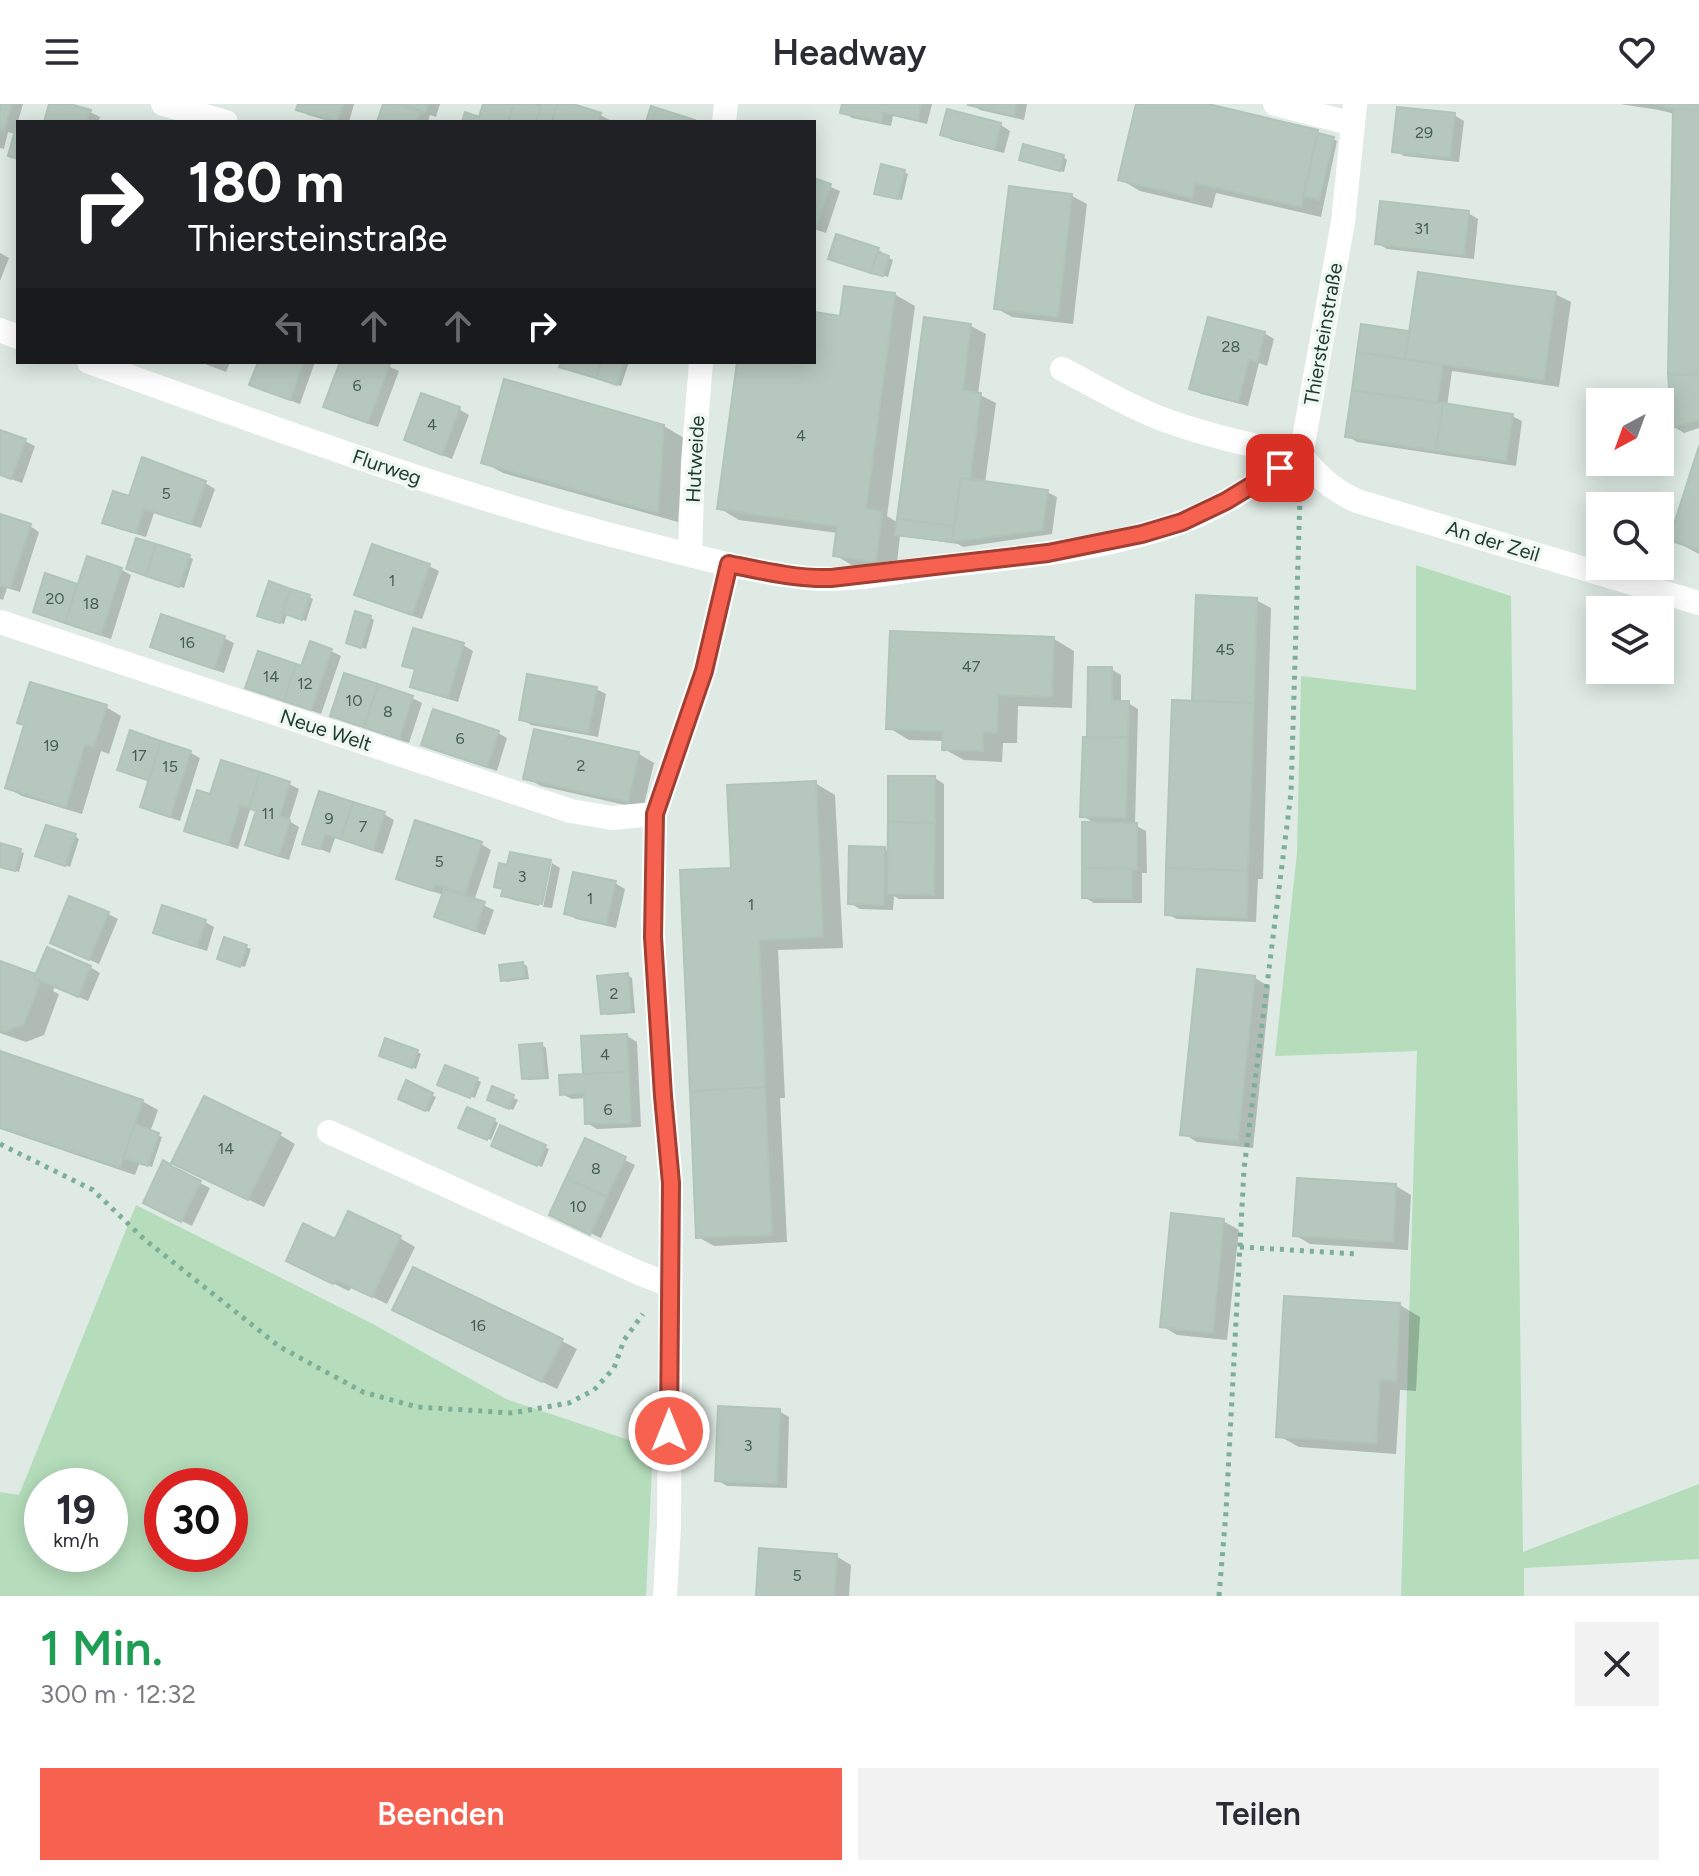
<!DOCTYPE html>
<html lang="de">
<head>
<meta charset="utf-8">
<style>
  body { margin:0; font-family:Figtree,sans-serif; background:#f2f2f3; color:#2b2b33; height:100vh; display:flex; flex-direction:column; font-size:30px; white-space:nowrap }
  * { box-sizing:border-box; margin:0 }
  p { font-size:26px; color:#7c7c81 }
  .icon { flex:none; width:44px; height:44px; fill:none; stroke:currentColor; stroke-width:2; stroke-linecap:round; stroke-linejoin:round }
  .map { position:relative; height:1492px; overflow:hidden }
  .panel { display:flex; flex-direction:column; background:#fff; flex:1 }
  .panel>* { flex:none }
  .top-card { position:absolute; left:16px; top:16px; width:800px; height:244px; border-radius:0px; box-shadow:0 4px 20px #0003; background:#202124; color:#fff; overflow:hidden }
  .needle { width:52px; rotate:221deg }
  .controls { position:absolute; left:1586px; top:284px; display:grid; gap:16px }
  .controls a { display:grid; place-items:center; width:88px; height:88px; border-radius:0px; background:#fff; box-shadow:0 4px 20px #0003; font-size:40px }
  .speed { position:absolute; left:24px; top:1364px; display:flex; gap:16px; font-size:40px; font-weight:700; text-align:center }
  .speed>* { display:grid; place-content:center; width:104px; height:104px; border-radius:50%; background:#fff; box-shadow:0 4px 20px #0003; line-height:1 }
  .speed small { font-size:20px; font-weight:400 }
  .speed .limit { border:12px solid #d22; background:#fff; color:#111 }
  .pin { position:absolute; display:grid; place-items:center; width:68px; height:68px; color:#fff; margin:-34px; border-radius:16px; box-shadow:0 4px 12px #0006 }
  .me { position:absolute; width:88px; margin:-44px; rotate:0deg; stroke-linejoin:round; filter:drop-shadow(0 0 6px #0008) }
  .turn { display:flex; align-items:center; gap:28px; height:168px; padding:0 40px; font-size:36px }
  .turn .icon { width:104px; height:104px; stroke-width:2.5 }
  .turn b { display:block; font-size:56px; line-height:68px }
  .lanes { display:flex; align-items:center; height:76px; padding:0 40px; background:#0003; justify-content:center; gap:40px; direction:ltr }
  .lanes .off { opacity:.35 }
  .round { display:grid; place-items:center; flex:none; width:84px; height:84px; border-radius:0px; background:#f2f2f3 }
  .overview { display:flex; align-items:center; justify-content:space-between; height:136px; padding:0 40px }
  h1 { font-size:48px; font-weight:600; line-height:60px; color:#1e9e55 }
  .action { display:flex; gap:16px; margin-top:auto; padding:16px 40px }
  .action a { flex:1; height:92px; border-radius:0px; background:#f7614f; color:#fff; font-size:32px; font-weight:600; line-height:92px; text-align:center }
  .action a+a { background:#f2f2f3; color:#2b2b33 }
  header { display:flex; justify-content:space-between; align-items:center; height:104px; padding:0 40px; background:#fff; font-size:36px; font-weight:600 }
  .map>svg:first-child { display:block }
</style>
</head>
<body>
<header><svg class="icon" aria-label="menu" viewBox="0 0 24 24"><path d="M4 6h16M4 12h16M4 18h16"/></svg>Headway<svg class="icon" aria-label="heart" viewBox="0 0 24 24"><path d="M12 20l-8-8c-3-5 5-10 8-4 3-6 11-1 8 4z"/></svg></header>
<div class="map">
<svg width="1699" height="1492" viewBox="0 0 1699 1492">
  <rect width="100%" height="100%" fill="#deeae3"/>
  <path fill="#b5ddbb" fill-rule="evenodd" d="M1416,461L1511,492L1523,1448L1699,1380V1455L1524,1464V1492H1401L1417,947L1275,952L1297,749L1301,572L1416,586Z
    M136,1101L373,1220L506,1295L653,1344L646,1492H0V1388L19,1391ZM42,1382H110V1450H42ZM162,1382H230V1450H162Z"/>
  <path fill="#0003" fill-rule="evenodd" d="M0,0H23L15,28L18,29V54L16,30L8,28L4,45L0,44Z
    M51,0H62L90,8L100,13L98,18H46Z
    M300,0H354L349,18H332L308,11L299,5Z
    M385,0H440L436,13L430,11L428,18H379Z
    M485,0H567L600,11L610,16L609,18H464L480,15Z
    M844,0H932L927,20L893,12L891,22L852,14L843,8Z
    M971,0H1027L1024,16L980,6Z
    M1138,0H1200L1318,28L1337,37L1321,113L1216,89L1212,104L1140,87L1120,75Z
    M1620,0H1699V324L1684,329L1674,323L1675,10L1659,6Z
    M948,8L1001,21L1010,27L1004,49L952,36L942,30Z
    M1454,11L1464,17L1459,58L1404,52L1394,46Z
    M1063,53L1067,56L1064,68L1025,57Z
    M904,68L908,70L902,96L880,91Z
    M814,76L840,87L826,129L814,125Z
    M1072,92L1087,100L1073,220L1012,213L996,204Z
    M1468,109L1478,115L1474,155L1387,145L1377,139Z
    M878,146L882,148V151L893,156L888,173L835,157Z
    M0,149L9,154L0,177Z
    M894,190L915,202L887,412L898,419L971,222L986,230L978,290L996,299L985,379L1047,388L1057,393L1052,430L963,443L958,440L900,432L896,468L855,463L835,451L838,429L739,416L719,404L739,258H814V210L842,214ZM911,415L956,420V425L911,418Z
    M1555,190L1571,198L1559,283L1452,267L1447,302L1512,312L1522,317L1516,362L1357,338L1347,332L1363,222L1411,229Z
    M1264,229L1274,235L1267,262L1259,259L1248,302L1201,290L1191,284Z
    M200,258H230L226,268Z
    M260,258H315L300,300L261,286L252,280Z
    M342,258H378L399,267L378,323L335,308L326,302Z
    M563,258H629L621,282L566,264Z
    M459,305L469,311L452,355L416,341L407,335Z
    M664,322L684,334L678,418L503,369L483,358Z
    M0,328L25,337L35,342L22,379L0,371Z
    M1699,349V450L1671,435Z
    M205,379L215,385L201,424L154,409L146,433L115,424L105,418L130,394Z
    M0,412L30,422L39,428L20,488L7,484L3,496L0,495Z
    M189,453L193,455L184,484L133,467Z
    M88,455L122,466L131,471L111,535L45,513L35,507L47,472L79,482Z
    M429,462L439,467L422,515L366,496L357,490Z
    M309,493L313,495L306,517L287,510L284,520L264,514Z
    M1256,496L1271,504L1263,775H1258L1256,818L1177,815L1167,810L1194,599Z
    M370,513L374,516L366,545L352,540Z
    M224,534L234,539L224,569L162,548L152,543Z
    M1054,535L1074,547L1072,604L1018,602L1017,639H1003L1002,658L964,656L944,645V637L909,636L889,624Z
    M463,541L473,547L458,598L422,587L412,582L417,567L405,561Z
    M331,547L341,552L321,610L258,588L248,583L302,564Z
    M1090,565H1111L1121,571V599H1128L1138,605L1135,721L1146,727L1147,769H1142V799H1094L1084,793V720H1097L1082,712L1089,635Z
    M596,585L606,590L598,633L531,621L522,615Z
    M412,594L422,599L409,639L342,617L332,611Z
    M106,603L121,612L109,650L101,647L82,710L22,692L7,684L26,621Z
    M536,628L639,650L654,659L643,705L541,682L526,674Z
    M131,629L191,649L200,654L180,717L152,708L142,702L150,678L129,671L119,665Z
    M498,629L507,634L497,667L433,646L423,640Z
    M935,674L944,680V795H899L894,792L893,806L860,805L850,799L885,745L890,748Z
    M815,679L835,691L843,844L778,846L785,994H780L787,1138L714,1142L698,1133L733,766Z
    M289,680L299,685L289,717L299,723L289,756L257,746L247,740L258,708L250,706L238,745L196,731L186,726L211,692Z
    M320,690L384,710L394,716L383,750L335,734L330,749L305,739Z
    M75,732L79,735L70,763L42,753Z
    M481,740L491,746L474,797L494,806L485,831L447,818L437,812L444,791L408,780L399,774Z
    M0,741L24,749L19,768L0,762Z
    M548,758L539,802L513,796L504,791V787L497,782L509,763Z
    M552,759L560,764L552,804L543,803Z
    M615,779L625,785L616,824L576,815L566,809Z
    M108,810L118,815L99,860L52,839Z
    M205,818L214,823L207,847L165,834L155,828Z
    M225,836L251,845L245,863L223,857Z
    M0,860L37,872L90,863L100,869L88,897L55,883L53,887L59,890L44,931L26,938L0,929Z
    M523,860L527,862L529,875L507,878L503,876Z
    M1199,868L1255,874L1270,883L1253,1044L1197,1038L1182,1029Z
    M627,871L632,874L635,909L607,911L603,909Z
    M627,932L637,938L641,1023L597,1025L587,1019L586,994L572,995L562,990L585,972Z
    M542,941L546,944L549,975L528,976L524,974Z
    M417,948L421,950L416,965L386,953Z
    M0,949L142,997L158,1006L150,1028L162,1033L152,1063L140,1058L135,1071L0,1025Z
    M477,976L481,978L475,994L444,982Z
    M407,979L436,993L429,1008L404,997Z
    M493,985L518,996L513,1006L493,997Z
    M494,1016L498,1019L491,1036L465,1025Z
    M280,1031L295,1040L264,1103L189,1067Z
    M586,1037L635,1061L601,1134L561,1116Z
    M545,1043L549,1045L542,1063L498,1044Z
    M200,1079L210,1084L192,1122L155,1104Z
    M1396,1082L1411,1091L1408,1146L1310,1140L1295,1131Z
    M1223,1117L1239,1126L1227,1236L1177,1231L1162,1222Z
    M400,1134L415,1143L387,1200L352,1183L349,1187L303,1165L336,1137Z
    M1400,1201L1420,1213L1416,1287L1400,1286L1396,1350L1299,1343L1279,1332Z
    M410,1214L562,1237L577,1245L557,1285Z
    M779,1307L789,1313L787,1384L727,1382L717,1376Z
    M836,1452L851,1461L849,1492H758Z"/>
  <path fill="#b6c8be" stroke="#b0c4b9" stroke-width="2" d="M0,0H12L4,26L0,24Z
    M49,0H70L91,6L87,18H44Z
    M298,0H343L337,18L296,6Z
    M383,0H399L420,7L417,18H377Z
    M399,0H428L426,9Z
    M483,0H514L508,18H462L465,8L479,13Z
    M514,0H533L541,3L536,18H508Z
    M542,0H557L552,18H536Z
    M557,0H573L601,9L598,18H552Z
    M842,0H921L918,16L883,8L881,18L840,9Z
    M969,0H1016L1014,12L968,1Z
    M1136,0H1208L1318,26L1301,103L1195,79L1192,94L1118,76Z
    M1654,0H1699V6L1673,5Z
    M651,2L695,16L694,18H646Z
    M1397,3L1455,9L1450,54L1392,48Z
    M947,5L1001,19L995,45L940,31Z
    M1673,5L1699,6V271L1668,270Z
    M15,26L18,27V55L8,52Z
    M1318,29L1334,33L1319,96L1303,92Z
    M1023,40L1064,51L1060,67L1019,56Z
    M881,60L905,66L898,95L874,90Z
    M814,74L831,80L816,125L814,124Z
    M1009,82L1072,90L1058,213L994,205Z
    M1380,97L1469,107L1464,151L1375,140Z
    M836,130L879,144L871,169L828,155Z
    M878,148L889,152L883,172L871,169Z
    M1418,168L1556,188L1544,276L1405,255Z
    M844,182L895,189L866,405L882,407L876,458L833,452L837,422L717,405L737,258H814V208L840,212Z
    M924,213L971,220L963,286L981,289L970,375L961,374L954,422L897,415Z
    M1208,213L1265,228L1257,258L1249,255L1238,298L1189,285Z
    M1361,220L1409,227L1405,255L1357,248Z
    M1357,248L1443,261L1437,299L1352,286Z
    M258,258H304L290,296L249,281Z
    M340,258H384L390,260L368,319L323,303Z
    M561,258H601L596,274L559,263Z
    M601,258H624L617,281L596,274Z
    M1668,270L1699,271V316L1672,324Z
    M504,275L664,321L658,409L481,359Z
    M1352,286L1443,299L1436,347L1345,333Z
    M421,289L460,303L442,351L404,336Z
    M1443,299L1513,310L1506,357L1436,347Z
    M0,326L26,335L11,375L0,371Z
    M1699,342V446L1669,436Z
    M142,353L206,377L191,420L144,405L136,429L102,419L113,387L129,392Z
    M961,374L1048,386L1042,426L952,438Z
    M0,410L31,420L10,484L0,481Z
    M897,415L954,422L952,438L894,431Z
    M136,434L156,440L146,472L126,465Z
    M156,440L190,451L179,483L146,472Z
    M372,440L430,460L412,511L354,491Z
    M87,452L122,464L101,531L65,519Z
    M45,469L77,480L65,519L33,508Z
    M269,477L291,485L280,519L257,512Z
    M291,485L310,491L302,516L282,509Z
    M1196,491L1257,494L1254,599L1192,597Z
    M355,507L371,512L361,544L346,539Z
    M161,510L225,532L214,565L150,543Z
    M413,524L464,539L448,594L410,583L415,565L402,562Z
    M890,527L1054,533L1052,593L998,591L997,629L983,628V647L942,646L943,627L886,625Z
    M310,537L332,545L311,606L284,597L296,560L301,562Z
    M258,547L296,560L284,597L245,584Z
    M1088,563H1112V597H1129L1128,633H1087Z
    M344,569L378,580L364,623L330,612Z
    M527,570L597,583L588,629L519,616Z
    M30,578L107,601L94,643L85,640L66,703L5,684L24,621L17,619Z
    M378,580L413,592L399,635L364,623Z
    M1172,596L1254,599L1248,767L1166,764Z
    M433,605L499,627L487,663L421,641Z
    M534,625L639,648L628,698L523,675Z
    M130,626L161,637L149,676L117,666Z
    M1083,633L1128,634L1126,714L1080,713Z
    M161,637L191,647L170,713L140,703Z
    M221,656L260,668L249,704L240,702L228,741L184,727L197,686L210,690Z
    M260,668L290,678L280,712L290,716L279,752L245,741L256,707L249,704Z
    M888,672H935V719L888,718Z
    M816,677L823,833L759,836L765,983L690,987L680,766L731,764L727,681Z
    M319,687L353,698L341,735L325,730L320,745L302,740Z
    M353,698L385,708L373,746L341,735Z
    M415,716L482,738L465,790L435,780L433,787L396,775Z
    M888,718L935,719L934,791L887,790Z
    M1082,718L1137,719V765L1082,764Z
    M46,721L76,730L65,762L35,752Z
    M0,739L21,745L15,767L0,763Z
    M849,742L885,743L884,801L848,800Z
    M510,748L551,756L542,800L501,792L503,785L494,783L499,759L507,761Z
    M1082,764L1132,765V795L1082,794Z
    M1166,764L1248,767L1247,814L1165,811Z
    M573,768L616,777L606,820L564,810Z
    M444,785L485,798L475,827L434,813Z
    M69,792L109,808L89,856L50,839Z
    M162,801L206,816L197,843L153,829Z
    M224,833L247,841L240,863L217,855Z
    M47,843L91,862L78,893L34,874Z
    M0,857L36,870L34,874L40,877L24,920L5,928L0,926Z
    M523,858L525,873L501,877L499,861Z
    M1197,865L1255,872L1238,1037L1180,1031Z
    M628,869L631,907L601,910L597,872Z
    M627,930L629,968L583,970L581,932Z
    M385,934L418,946L412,964L379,952Z
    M542,939L545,973L522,975L519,941Z
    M0,947L143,996L120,1064L0,1023Z
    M445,961L478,974L470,994L437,981Z
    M629,968L631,1019L585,1020L584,989L560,991L559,971Z
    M406,976L433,989L425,1007L398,995Z
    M492,982L514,991L509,1005L487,996Z
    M765,983L772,1131L696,1134L690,987Z
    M204,992L281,1029L248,1096L171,1059Z
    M467,1003L495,1015L487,1036L458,1024Z
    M135,1020L159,1029L148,1062L123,1054Z
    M500,1021L546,1041L537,1062L491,1042Z
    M585,1034L626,1053L607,1093L566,1074Z
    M163,1056L171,1061V1062L201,1077L181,1118L143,1099Z
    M566,1074L607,1093L590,1131L549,1111Z
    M1297,1074L1396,1080L1393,1138L1293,1132Z
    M348,1107L401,1132L372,1193L336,1176L333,1180L286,1157L303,1119L335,1135Z
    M1171,1109L1224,1115L1213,1229L1160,1223Z
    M413,1163L563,1235L542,1278L392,1206Z
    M1284,1192L1400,1199L1396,1277L1380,1276L1376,1339L1276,1333Z
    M718,1302L780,1305L777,1380L715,1377Z
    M759,1444L837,1450L834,1492H756Z"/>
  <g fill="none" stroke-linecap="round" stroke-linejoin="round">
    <path stroke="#7daf98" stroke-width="5" stroke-dasharray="4 6" stroke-linecap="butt" d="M0,1040L93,1086L144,1135L280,1243L363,1288L417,1303L512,1309L569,1299L594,1286L614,1264L624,1236L643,1210
      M1240,1143L1358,1150
      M1219,1492L1226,1408L1244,1065L1291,689L1300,392"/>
    <path stroke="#fff" stroke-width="24" d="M163,0L226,18
      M1275,0L1353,20
      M724,18L726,0
      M0,226L18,233
      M89,258C263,320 436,385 615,432C679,448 743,467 808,474C850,478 899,467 941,462C1021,453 1103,446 1179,419C1223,403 1262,375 1301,351L1343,118L1355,0
      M1062,265C1093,281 1124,300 1157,313C1203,331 1253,342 1301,351
      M1301,351C1319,373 1331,385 1357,397L1699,499
      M690,451L693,359L701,258
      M0,518L571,707L612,714L655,710
      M329,1028L639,1169L670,1181
      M665,1492L669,1422L671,1079L663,992L653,833L655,710L704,567L729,460"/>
  </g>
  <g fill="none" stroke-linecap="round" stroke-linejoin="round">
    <defs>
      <path id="route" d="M669,1327L671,1079L663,992L653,833L655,710L704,567L729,460C763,467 797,475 831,474L1048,449L1142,430L1182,418L1226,397L1280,364"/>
    </defs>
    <use href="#route" stroke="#a13f33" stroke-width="20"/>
    <use href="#route" stroke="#f7614f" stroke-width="14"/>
  </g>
  <g text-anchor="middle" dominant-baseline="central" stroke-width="7" stroke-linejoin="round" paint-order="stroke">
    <g font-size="16" fill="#455e53">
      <text x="1424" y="28">29</text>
      <text x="1422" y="124">31</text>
      <text x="1231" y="242">28</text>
      <text x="357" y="281">6</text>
      <text x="432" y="320">4</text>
      <text x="801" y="331">4</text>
      <text x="166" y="389">5</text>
      <text x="392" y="476">1</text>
      <text x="55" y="494">20</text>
      <text x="91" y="499">18</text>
      <text x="187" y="538">16</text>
      <text x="1225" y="545">45</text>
      <text x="971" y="562">47</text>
      <text x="271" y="572">14</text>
      <text x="305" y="579">12</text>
      <text x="354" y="596">10</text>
      <text x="388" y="607">8</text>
      <text x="460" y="634">6</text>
      <text x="51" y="641">19</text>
      <text x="139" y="651">17</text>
      <text x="581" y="661">2</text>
      <text x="170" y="662">15</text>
      <text x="268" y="709">11</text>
      <text x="329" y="714">9</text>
      <text x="363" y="722">7</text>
      <text x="439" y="757">5</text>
      <text x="522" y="772">3</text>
      <text x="590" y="794">1</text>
      <text x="751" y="800">1</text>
      <text x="614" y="889">2</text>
      <text x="605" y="950">4</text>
      <text x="608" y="1005">6</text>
      <text x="226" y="1044">14</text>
      <text x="596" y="1064">8</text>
      <text x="578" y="1102">10</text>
      <text x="478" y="1221">16</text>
      <text x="748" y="1341">3</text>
      <text x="797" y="1471">5</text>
    </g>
    <g font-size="20" fill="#1f3a2f" stroke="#eef7f1">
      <text transform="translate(1323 230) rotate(-80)">Thiersteinstraße</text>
      <text transform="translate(695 355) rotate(-87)">Hutweide</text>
      <text transform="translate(387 363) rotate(19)">Flurweg</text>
      <text transform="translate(1493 437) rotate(17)">An der Zeil</text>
      <text transform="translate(326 626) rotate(18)">Neue Welt</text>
    </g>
  </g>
</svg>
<div class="controls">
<a><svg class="needle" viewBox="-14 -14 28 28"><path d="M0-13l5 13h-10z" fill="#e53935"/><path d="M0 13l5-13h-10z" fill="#7c7c81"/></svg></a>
<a><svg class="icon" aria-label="search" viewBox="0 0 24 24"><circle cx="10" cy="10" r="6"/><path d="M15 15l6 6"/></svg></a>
<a><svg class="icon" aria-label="layers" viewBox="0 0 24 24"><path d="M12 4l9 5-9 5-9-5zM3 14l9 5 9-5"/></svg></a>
</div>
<div class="speed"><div>19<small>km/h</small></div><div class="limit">30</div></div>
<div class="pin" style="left:1280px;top:364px;background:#d93025"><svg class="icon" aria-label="arrive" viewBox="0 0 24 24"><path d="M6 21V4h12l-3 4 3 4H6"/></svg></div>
<svg class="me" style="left:669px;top:1327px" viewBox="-20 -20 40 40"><circle r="17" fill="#f7614f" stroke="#fff" stroke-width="3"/><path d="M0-11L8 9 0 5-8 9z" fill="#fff"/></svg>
<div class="top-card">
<div class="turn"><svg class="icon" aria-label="right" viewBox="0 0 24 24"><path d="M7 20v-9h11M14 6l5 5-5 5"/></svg><div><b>180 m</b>Thiersteinstraße</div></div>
<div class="lanes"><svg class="icon off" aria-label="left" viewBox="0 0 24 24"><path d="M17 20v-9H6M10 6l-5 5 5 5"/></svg><svg class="icon off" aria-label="ahead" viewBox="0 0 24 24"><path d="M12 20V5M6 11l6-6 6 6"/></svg><svg class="icon off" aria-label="ahead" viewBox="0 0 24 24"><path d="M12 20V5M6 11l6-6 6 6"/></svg><svg class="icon" aria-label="right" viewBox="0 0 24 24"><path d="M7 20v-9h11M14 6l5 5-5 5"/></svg></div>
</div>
</div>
<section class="panel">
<div class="overview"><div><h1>1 Min.</h1><p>300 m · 12:32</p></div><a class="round"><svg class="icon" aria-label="close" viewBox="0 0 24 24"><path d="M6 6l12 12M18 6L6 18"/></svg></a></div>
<div class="action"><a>Beenden</a><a>Teilen</a></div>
</section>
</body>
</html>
